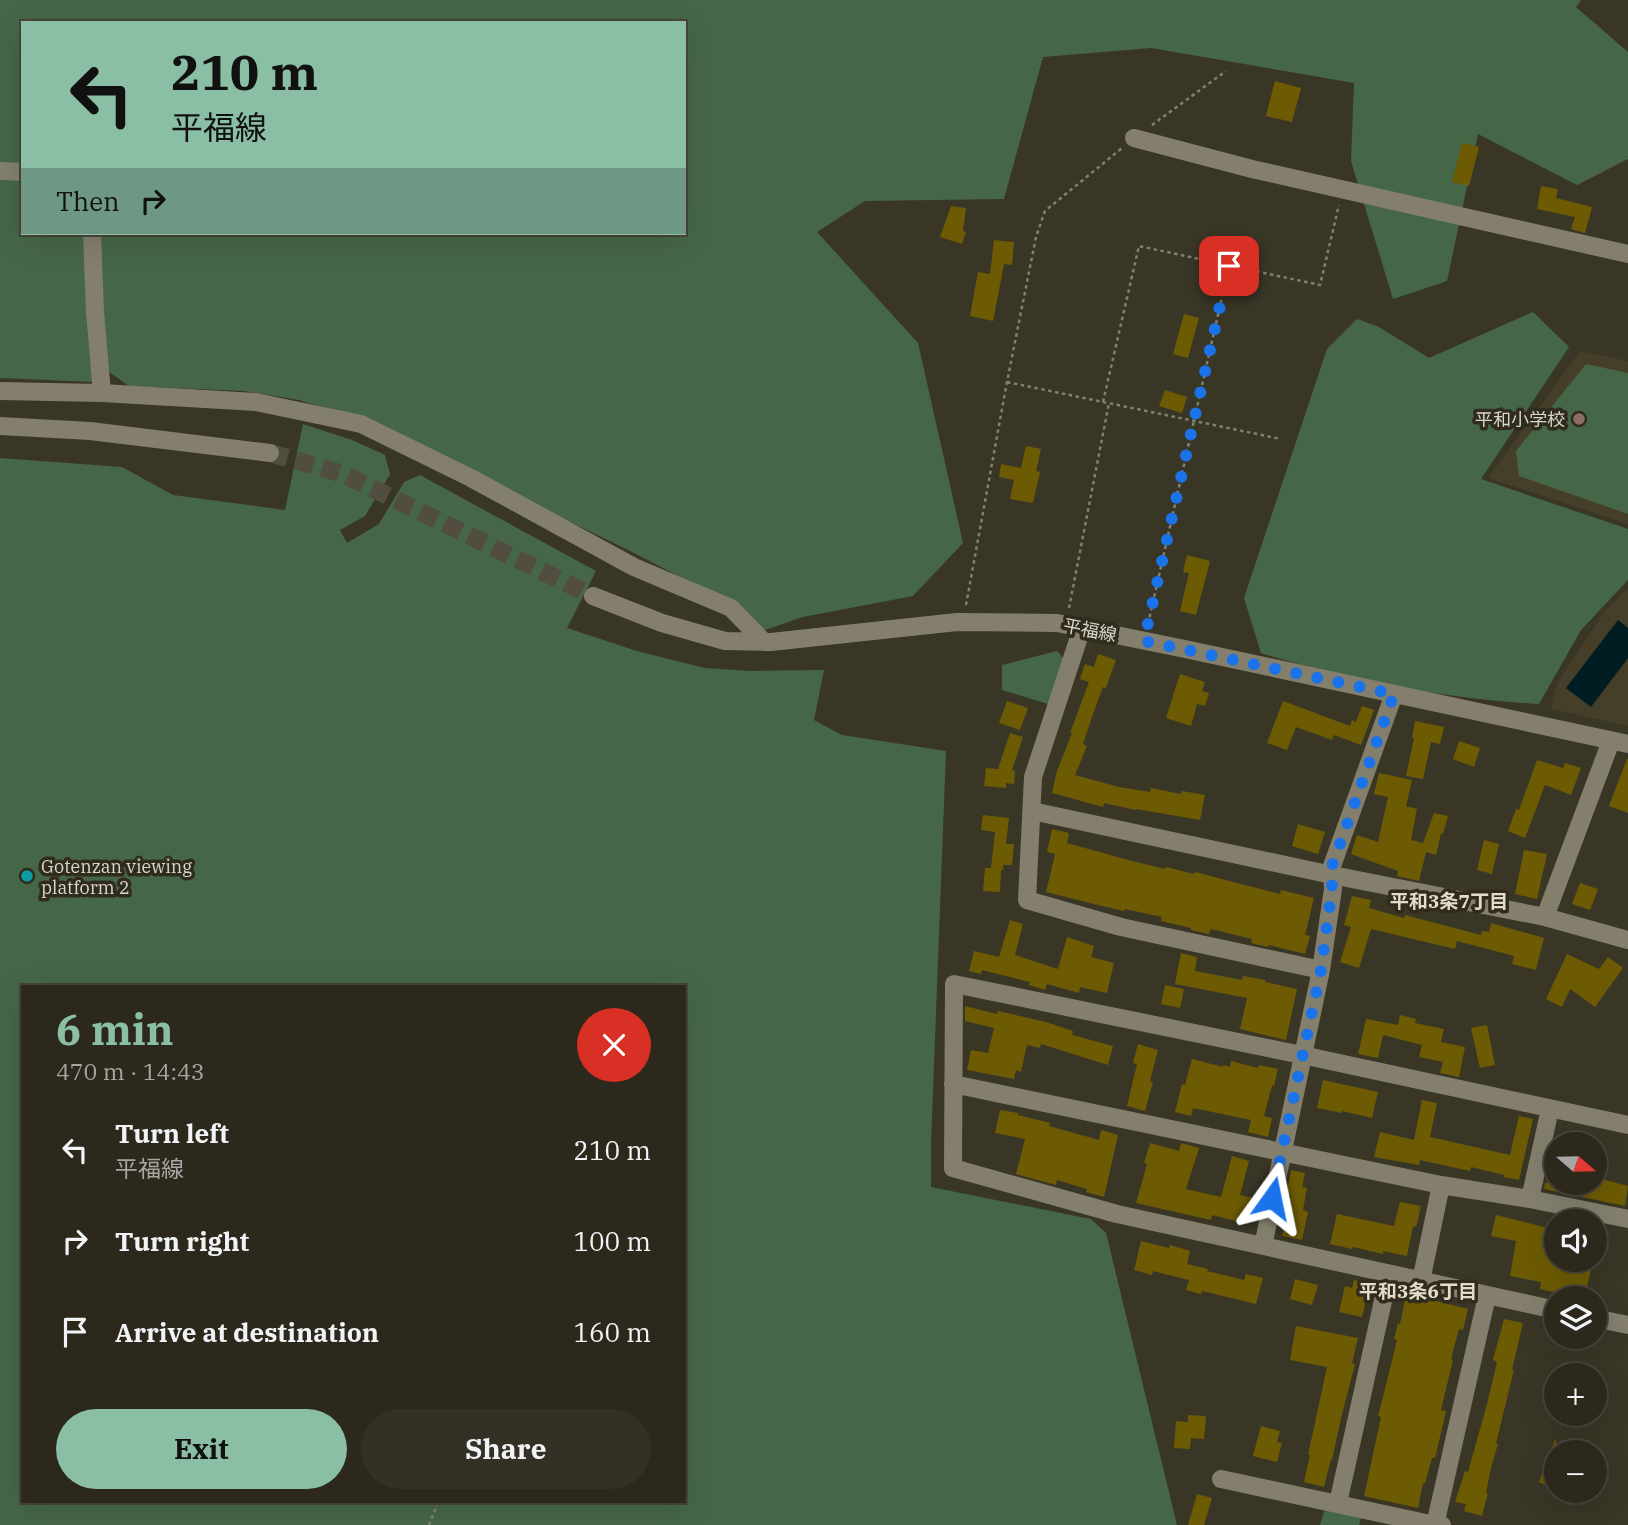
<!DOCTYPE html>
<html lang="en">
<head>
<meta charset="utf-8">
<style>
  body { margin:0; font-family:"IBM Plex Serif","Noto Sans JP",serif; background:#343025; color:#f1f3f6; height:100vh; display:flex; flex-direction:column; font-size:26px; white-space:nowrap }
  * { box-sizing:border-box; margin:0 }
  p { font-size:23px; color:#a6a6a3 }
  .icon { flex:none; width:38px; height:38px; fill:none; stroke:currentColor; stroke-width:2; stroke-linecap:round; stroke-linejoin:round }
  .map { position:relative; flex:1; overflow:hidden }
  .details { position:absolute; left:21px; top:985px; width:665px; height:518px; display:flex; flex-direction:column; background:#2c281c; border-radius:0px; box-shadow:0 7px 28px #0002,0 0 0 2px #48443b }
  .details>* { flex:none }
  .top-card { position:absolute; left:21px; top:21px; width:665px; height:214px; border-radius:0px; box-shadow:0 7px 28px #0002,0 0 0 2px #48443b; background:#8abfa5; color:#111; overflow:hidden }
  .needle { width:46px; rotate:110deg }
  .tools { position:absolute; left:1544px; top:1132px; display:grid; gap:14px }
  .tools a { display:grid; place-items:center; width:63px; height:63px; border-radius:50%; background:#2c281c; box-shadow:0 7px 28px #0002,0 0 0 2px #48443b; font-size:35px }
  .pin { position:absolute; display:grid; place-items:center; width:60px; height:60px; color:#fff; margin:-30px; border-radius:14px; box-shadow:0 4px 10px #0006 }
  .me { position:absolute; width:77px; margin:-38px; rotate:12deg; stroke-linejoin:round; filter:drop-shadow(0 0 5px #0008) }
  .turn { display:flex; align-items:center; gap:24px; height:147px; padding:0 35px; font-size:32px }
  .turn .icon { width:91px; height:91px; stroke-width:2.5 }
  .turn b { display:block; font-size:49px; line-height:60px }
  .then { display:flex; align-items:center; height:66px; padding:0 35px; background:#0003; gap:14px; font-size:26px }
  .round { display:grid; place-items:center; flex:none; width:74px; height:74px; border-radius:37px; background:#343025 }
  .overview { display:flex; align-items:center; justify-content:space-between; height:119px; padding:0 35px }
  h1 { font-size:42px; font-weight:800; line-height:52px; color:#8abfa5 }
  .cta { display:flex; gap:14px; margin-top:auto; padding:14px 35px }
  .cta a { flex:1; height:80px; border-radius:42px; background:#8abfa5; color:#111; font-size:28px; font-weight:800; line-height:80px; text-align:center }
  .cta a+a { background:#343025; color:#f1f3f6 }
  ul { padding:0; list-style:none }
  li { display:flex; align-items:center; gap:21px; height:91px; padding:0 35px }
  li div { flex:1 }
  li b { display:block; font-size:26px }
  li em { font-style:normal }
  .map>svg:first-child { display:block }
</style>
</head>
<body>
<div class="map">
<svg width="1628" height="1525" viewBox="0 0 1628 1525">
  <rect width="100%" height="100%" fill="#3a3626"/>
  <path fill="#453e28" d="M1580,351L1628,361V524L1488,478Z
    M1628,588V726L1551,709L1557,683L1606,610Z"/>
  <path fill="#466747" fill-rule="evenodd" d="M0,0H1581L1576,7L1628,52V159L1577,185L1478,134L1447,281L1393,299L1351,161L1354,83L1151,48L1043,57L1004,199L865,201L817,232L918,343L963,543L913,596L803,617L762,631L731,603L630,551L362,420L299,400L244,391L129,386L95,362L93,382L0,378ZM23,23H684V233H23Z
    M1533,312L1569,347L1481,479L1628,529V580L1581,630L1539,704C1445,699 1351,680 1261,653L1244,598L1327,349L1357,319L1379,327L1429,358Z
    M1586,364L1628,373V514L1519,476L1516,451Z
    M303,424L352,440L385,455L390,474L365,516L340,530L347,543L379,524L404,482L420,475L596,571L567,628L640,652L705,668L751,671L824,670L814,720L842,735L946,751L931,1144V1187L1091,1219L1106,1233L1177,1525H0V458L122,467L173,495L285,510ZM684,987V1502H23V987Z
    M1057,651L1064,659L1048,704L1002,690V665Z
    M1325,1509L1361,1518L1359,1525H1320Z"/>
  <path fill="#001d23" d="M1618,620L1628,628V658L1591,707L1566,688Z"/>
  <path fill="#6d5b03" d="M1275,81L1301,88L1292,122L1266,116Z
    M1462,143L1479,147L1469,186L1452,182Z
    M1541,186L1558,189L1556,198L1592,207L1585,233L1571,229L1575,217L1537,209Z
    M951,206L966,208L963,231L966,232L962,244L940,237Z
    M994,240L1014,242L1012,265L1004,264L993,321L970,316L978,272L990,274Z
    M1184,314L1199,318L1188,358L1173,354Z
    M1165,390L1187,397L1182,413L1159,406Z
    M1026,446L1041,449L1036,471L1040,472L1033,503L1010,499L1014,480L999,477L1001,464L1021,468Z
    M1187,555L1210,561L1196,615L1180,611L1189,573L1183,572Z
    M1098,654L1116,660L1106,688L1103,687L1094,711L1083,744L1087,746L1075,775L1119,787L1150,792L1151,788L1181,794L1182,791L1205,795L1200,820L1136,809V810L1104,803L1103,807L1052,793L1057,771L1072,733H1070L1089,682L1080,679L1085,664L1094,667Z
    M1180,674L1205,682L1202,691L1209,693L1205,706L1197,704L1191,726L1166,718Z
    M1007,701L1028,708L1020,730L999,723Z
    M1283,701L1350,726L1352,720L1356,722L1362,706L1374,710L1361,745L1334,735L1332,740L1296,727L1287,750L1267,743Z
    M1415,721L1444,727L1440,744L1431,742L1423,779L1406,776L1414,738H1412Z
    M1010,733L1023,737L1012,770L1015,771L1014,784L1006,783V788L984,786L986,768L998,769Z
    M1459,741L1480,748L1474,767L1453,759Z
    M1627,759H1628V813L1609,806Z
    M1537,760L1563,768L1565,763L1581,768L1571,795L1545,785L1525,838L1508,831L1516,809L1519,810Z
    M1379,773L1412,780L1406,806L1417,809L1411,840L1423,843L1434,813L1448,816L1443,834L1441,833L1436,855L1426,852L1419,881L1397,876L1398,871L1351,854L1357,835L1378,842L1388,797L1374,794Z
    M983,815L1009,818L1006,844H1014L1012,865H1003V870H1001L1000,892L983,891L985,868H991L995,832L981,830Z
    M1298,824L1325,832L1318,854L1292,846Z
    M1052,829L1069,833L1067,843L1132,861L1165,869L1166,867L1194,874L1195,872L1280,894L1281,890L1314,898L1305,935L1310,936L1305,954L1269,945L1268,947L1251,943L1252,939L1211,929L1209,934L1191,930V928L1161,921L1162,917L1125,909L1124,911L1102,906L1046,892L1055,854L1047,852Z
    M1484,840L1499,844L1492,874L1477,870Z
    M1524,850L1547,854L1537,899L1515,894Z
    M1580,883L1598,889L1590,910L1572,904Z
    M1352,896L1371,900L1369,908L1404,918L1405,915L1481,935L1482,931L1489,932L1491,923L1544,938L1536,970L1512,964L1514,956L1457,941L1455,949L1371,929L1359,968L1340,962L1351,927L1344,925Z
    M1010,920L1023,924L1015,955L1058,969L1067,937L1094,946L1091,957L1114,963L1107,993L1080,987L1079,993L1047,984L1045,990L1029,985L1030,982L982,970L981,974L969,971L974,951L999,957Z
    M1181,953L1197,957L1195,971L1242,980L1243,976L1265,980V982L1297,989L1286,1040L1240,1029L1247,998L1175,984Z
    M1567,954L1599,969L1608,957L1623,968L1595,1007L1570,989L1562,1007L1546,999Z
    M1165,985L1184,989L1180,1008L1161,1004Z
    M965,1006L997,1014L998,1011L1046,1022L1073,1031L1072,1035L1113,1046L1108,1065L1041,1044L1040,1048L1027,1045L1021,1072L1016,1070L1014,1079L967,1070L971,1050L988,1053L994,1028L965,1021Z
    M1400,1015L1416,1019L1415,1023L1444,1029L1441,1042L1465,1047L1459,1077L1440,1073L1443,1062L1419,1057L1422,1045L1383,1035L1378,1058L1358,1054L1366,1019L1398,1025Z
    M1487,1025L1495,1065L1480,1068L1471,1028Z
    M1138,1044L1158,1050L1150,1081L1153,1082L1145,1111L1127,1106L1137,1064L1133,1063Z
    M1192,1059L1223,1067V1065L1230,1067L1231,1061L1258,1068L1259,1065L1278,1069L1274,1086H1272L1264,1116L1272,1118L1268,1137L1248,1132L1251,1120L1193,1108L1191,1116L1175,1112L1182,1084L1185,1085Z
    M1323,1080L1378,1092L1372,1118L1342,1111V1113L1317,1108Z
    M1422,1100L1437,1103L1430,1137L1510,1155L1519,1116L1533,1119L1519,1180L1504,1177V1175L1471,1167L1470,1171L1420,1160L1419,1165L1374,1157L1380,1132L1414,1140Z
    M1000,1110L1018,1113V1115L1050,1123L1049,1126L1099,1140L1101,1130L1118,1135L1104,1197L1086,1192L1087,1189L1057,1180L1056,1185L1016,1174L1025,1139L995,1133Z
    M1150,1143L1179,1151L1181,1143L1199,1148L1186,1189L1221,1197L1232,1156L1249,1161L1240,1195L1254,1198L1248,1224L1212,1215L1211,1220L1136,1203L1147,1164L1144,1163Z
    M1291,1170L1305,1173L1302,1187L1307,1188L1303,1210L1308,1212L1302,1240L1282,1236L1291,1195L1286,1194Z
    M1594,1177L1628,1186L1625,1206L1544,1189L1545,1183H1594Z
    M1400,1202L1421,1206L1416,1227L1413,1226L1407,1256L1383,1251V1254L1353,1247L1352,1249L1330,1244L1337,1214L1394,1226Z
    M1496,1215L1556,1230V1240L1551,1263L1578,1269L1579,1262L1592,1265L1585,1296L1562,1291V1294L1540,1289L1541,1282L1510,1276L1516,1241L1491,1236Z
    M1141,1241L1169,1248L1170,1245L1190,1251L1187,1264L1208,1269L1207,1271L1244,1280L1246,1274L1263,1278L1256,1304L1202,1291L1201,1294L1186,1290L1189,1280L1153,1271L1152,1275L1134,1270Z
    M1295,1279L1318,1285L1312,1305L1290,1299Z
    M1354,1280L1370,1284L1362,1317L1339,1312L1345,1286L1352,1288Z
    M1407,1291L1429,1296L1428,1299L1468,1309L1463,1330L1459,1329L1451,1359L1453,1360L1441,1410L1446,1411L1441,1433L1435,1458H1432L1425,1483H1423L1418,1508L1364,1496L1381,1417L1378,1416L1382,1401L1397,1340L1394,1339L1398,1323L1400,1324Z
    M1504,1319L1523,1323L1512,1370H1514L1496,1443L1498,1444L1491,1468L1486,1493H1488L1482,1516L1464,1511L1466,1504L1455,1502L1465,1471L1468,1472L1487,1404L1497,1362L1493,1360Z
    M1296,1326L1358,1338L1352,1363L1355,1364L1342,1414L1332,1460L1331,1459L1324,1487L1304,1482L1310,1455H1308L1327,1367L1290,1360Z
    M1188,1415L1206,1416L1204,1439L1191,1438L1190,1449L1174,1448L1176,1421L1188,1422Z
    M1261,1426L1280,1431L1277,1442L1282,1443L1277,1462L1253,1456Z
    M1555,1440H1556V1489L1539,1482Z
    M1197,1494L1212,1498L1204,1525H1188Z"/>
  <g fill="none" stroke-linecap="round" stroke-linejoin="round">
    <path stroke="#524e3f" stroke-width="18" stroke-dasharray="18 9" stroke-linecap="butt" d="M270,453L343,474L593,596"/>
    <path stroke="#838073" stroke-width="2.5" stroke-dasharray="3.5 3.5" stroke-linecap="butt" d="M1152,125L1226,71
      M1007,382L1281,439
      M1103,402L1139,246L1320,285L1339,205
      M966,605L1007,382L1036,237L1045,211L1122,148
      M1069,608L1109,403
      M1148,624L1229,266
      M429,1525L438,1502"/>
    <path stroke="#847f6d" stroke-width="18" d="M1134,138L1252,169L1628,254
      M0,171L23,172
      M92,233L95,312L102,393
      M0,391L102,393L256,402L361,424L471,478L634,567L731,608L764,642
      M0,426L90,431L270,453
      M593,596L662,623L725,641L771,642L957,622L1057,623L1185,649L1628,744
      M1082,628L1033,777L1027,900L1121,927L1321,970
      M1032,811L1332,875L1545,917L1628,940
      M1545,917L1611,741
      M953,1084L1441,1185L1530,1199L1628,1219
      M1530,1199L1550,1109
      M1263,1246L1321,970L1333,889L1332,866L1394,694
      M1421,1281L1441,1185
      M1556,1310L1117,1214L953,1168L954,984L1302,1055L1628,1125
      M1594,1318L1628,1325
      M1221,1479L1435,1525H1442
      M1338,1503L1389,1274
      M1435,1525L1487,1296"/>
  </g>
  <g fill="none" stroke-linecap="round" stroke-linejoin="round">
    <path stroke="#1a73e8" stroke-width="12" stroke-dasharray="0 21.6" d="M1229,266L1144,641L1394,694L1332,866V888L1321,970L1272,1198"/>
  </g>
  <circle fill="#8d6e63" stroke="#302b1c" stroke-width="2.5" cx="1579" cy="419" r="7"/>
  <circle fill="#0f9aa8" stroke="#302b1c" stroke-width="2.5" cx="27" cy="876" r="7"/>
  <g text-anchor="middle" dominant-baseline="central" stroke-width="7" stroke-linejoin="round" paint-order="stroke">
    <g font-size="18" fill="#d9d7cd" stroke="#302b1c" text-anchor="end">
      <text x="1565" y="419">平和小学校</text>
      <text x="41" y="866" text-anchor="start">Gotenzan viewing<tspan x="41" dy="21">platform 2</tspan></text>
    </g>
    <g font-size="18" fill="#d9d7cd" stroke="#302b1c">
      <text transform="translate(1090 630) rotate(11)">平福線</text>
    </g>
    <g font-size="19" font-weight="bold" fill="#e2dcc9" stroke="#302b1c">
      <text x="1449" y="901">平和3条7丁目</text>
      <text x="1418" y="1291">平和3条6丁目</text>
    </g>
  </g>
</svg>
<div class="tools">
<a><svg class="needle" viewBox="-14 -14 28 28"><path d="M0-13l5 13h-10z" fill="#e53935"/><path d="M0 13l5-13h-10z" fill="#a6a6a3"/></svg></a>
<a><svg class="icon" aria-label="sound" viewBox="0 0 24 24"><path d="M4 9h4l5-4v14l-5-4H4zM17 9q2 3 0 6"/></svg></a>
<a><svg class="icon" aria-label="layers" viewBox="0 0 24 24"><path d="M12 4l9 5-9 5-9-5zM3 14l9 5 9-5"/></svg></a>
<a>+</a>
<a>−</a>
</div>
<div class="pin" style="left:1229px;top:266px;background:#d93025"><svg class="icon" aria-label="arrive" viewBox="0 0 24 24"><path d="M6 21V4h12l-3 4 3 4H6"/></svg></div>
<svg class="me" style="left:1272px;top:1198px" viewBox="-20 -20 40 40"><path d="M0-17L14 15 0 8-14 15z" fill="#1a73e8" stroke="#fff" stroke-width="4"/></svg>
<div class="top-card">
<div class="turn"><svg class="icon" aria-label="left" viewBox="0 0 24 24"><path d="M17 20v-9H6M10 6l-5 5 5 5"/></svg><div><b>210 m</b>平福線</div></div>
<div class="then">Then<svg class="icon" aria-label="right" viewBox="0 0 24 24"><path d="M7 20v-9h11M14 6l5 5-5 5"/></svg></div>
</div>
<section class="details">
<div class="overview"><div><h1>6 min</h1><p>470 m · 14:43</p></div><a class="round" style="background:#d93025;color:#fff"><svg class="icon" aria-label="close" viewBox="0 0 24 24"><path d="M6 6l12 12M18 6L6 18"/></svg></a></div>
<ul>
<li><svg class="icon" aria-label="left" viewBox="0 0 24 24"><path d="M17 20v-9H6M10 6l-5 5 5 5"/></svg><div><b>Turn left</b><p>平福線</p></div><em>210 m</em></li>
<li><svg class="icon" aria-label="right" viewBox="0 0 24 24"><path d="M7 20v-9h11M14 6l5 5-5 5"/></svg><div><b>Turn right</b></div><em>100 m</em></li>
<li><svg class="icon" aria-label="arrive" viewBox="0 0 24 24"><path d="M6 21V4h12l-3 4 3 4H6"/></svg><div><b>Arrive at destination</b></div><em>160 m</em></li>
</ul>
<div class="cta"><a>Exit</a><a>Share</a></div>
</section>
</div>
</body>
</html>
